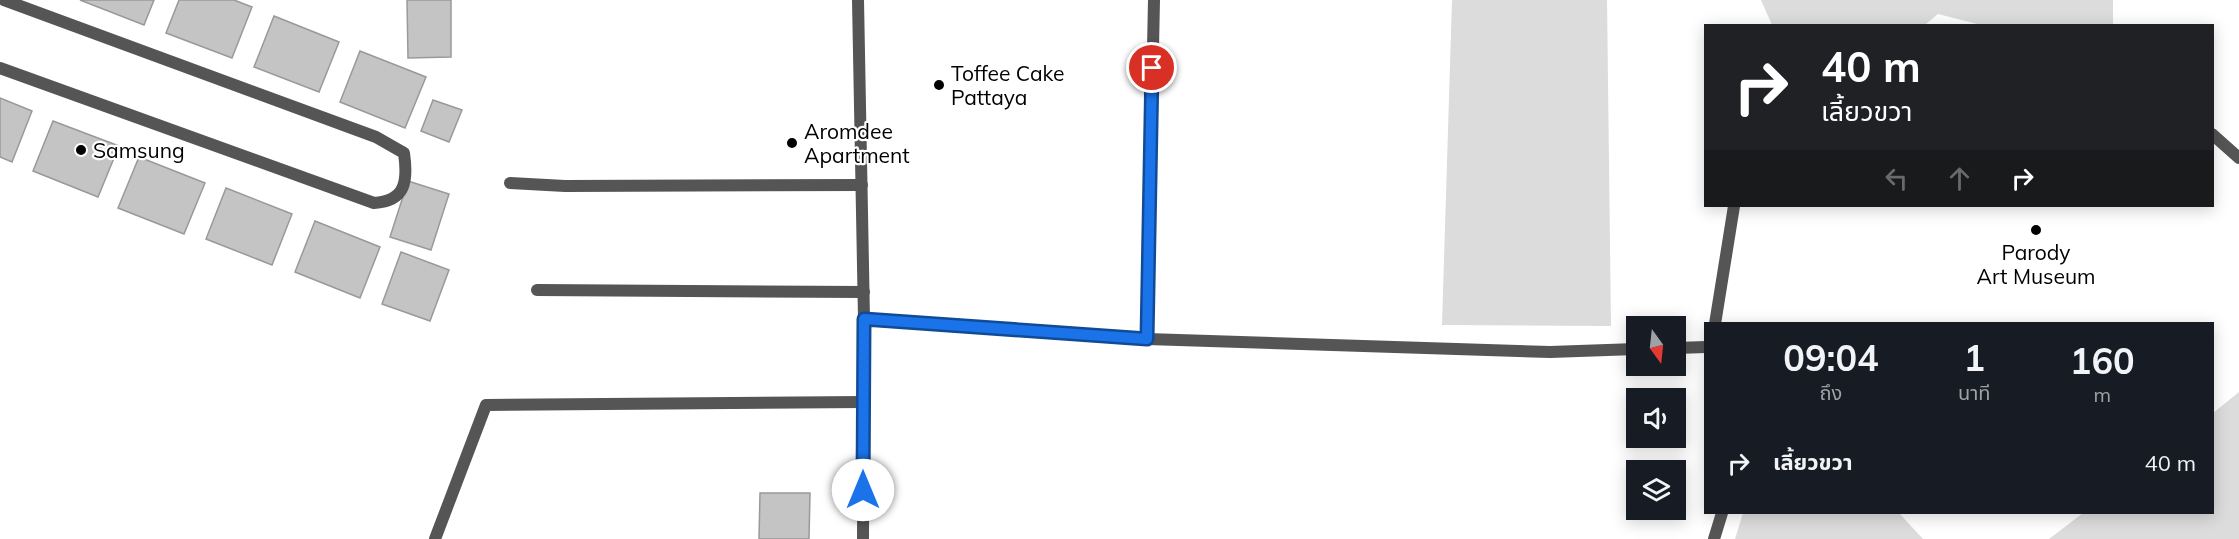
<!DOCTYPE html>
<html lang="th">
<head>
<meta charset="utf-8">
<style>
  body { margin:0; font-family:Mulish,"Noto Sans Thai",sans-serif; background:#242831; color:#f1f3f6; height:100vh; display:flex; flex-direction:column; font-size:22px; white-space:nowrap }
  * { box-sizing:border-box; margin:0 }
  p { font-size:20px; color:#9ea1a6 }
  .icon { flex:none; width:33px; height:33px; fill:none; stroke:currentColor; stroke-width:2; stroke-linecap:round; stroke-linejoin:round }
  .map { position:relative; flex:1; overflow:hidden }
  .details { position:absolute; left:1704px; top:322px; width:510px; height:192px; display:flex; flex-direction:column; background:#171b24; border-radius:0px; box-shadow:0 3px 15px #0003 }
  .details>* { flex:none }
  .top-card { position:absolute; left:1704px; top:24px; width:510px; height:183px; border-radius:0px; box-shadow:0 3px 15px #0003; background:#202124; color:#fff; overflow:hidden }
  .needle { width:39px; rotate:165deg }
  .tools { position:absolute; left:1626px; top:316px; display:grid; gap:12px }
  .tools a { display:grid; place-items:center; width:60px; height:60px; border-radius:0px; background:#171b24; box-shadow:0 3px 15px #0003; font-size:30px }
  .pin { position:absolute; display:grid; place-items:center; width:51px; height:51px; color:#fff; margin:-26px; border:3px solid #fff; border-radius:50%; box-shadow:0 2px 6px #0007 }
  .me { position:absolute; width:66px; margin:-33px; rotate:0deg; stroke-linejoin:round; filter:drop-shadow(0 0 4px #0008) }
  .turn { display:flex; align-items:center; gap:21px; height:126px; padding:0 18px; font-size:27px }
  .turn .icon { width:78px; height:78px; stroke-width:2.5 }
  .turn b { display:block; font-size:42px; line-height:51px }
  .lanes { display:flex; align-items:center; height:57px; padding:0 18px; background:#0003; justify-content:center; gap:30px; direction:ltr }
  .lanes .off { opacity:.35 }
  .eta { display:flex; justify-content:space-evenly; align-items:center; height:102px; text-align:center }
  .eta b { font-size:36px; font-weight:700; line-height:42px }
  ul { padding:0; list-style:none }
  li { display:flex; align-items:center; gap:18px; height:78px; padding:0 18px }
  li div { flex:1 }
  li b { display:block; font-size:22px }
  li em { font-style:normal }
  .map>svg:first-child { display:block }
</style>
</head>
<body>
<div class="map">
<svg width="2239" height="539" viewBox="0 0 2239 539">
  <rect width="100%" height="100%" fill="#fff"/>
  <path fill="#dcdcdc" d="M1452,0H1607L1611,326L1442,325Z
    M1761,0H2113V25H1981L1938,14L1925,25H1772Z
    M2239,392V539H2049L2083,513H2212L2213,413Z
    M1743,513H1899L1923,539H1735Z"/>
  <path fill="#c4c4c4" stroke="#999" stroke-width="1.5" d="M80,0H154L144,25Z
    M179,0H234L252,7L232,58L166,33Z
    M407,0H451V57L408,58Z
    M274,16L339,42L319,92L254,67Z
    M360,51L426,77L405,128L340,102Z
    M0,98L32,111L12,162L0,157Z
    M433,100L462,110L449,142L421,131Z
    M53,121L119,146L98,197L33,171Z
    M139,157L205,183L184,234L118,208Z
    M408,181L449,194L431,250L390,237Z
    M226,188L292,214L272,265L206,239Z
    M315,221L380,247L360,298L295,272Z
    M401,252L449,270L430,321L382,304Z
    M760,493H810L809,539H759Z"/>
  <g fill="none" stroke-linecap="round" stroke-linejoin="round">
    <path stroke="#555" stroke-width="12" d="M0,68L374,203C406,201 408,181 404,153L376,137L4,0
      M2212,134L2239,158
      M510,183L565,186L862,185
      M537,290L864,292
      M1715,324L1734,206
      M1147,339L1154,0
      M435,539L486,405L863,402"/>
    <path stroke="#555" stroke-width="12" d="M864,319L1147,339L1550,352L1636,349
      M1676,348L1706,347
      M1714,539L1722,513"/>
    <path stroke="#555" stroke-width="12" d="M858,0L864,319L863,539"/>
  </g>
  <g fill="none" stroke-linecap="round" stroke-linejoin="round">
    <defs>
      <path id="route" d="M863,490L864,319L1147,339L1152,68"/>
    </defs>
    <use href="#route" stroke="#114b97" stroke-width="15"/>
    <use href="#route" stroke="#1a73e8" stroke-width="10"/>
  </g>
  <g fill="#000" stroke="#fff" stroke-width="2">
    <circle cx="939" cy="85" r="6"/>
    <circle cx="792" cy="143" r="6"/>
    <circle cx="81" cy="150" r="6"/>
    <circle cx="2036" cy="230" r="6"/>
  </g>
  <g text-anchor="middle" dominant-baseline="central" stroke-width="4.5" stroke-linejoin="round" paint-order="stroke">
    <g font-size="21" fill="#000" stroke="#fff" text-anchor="start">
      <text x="951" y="73">Toffee Cake<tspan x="951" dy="24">Pattaya</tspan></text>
      <text x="804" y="131">Aromdee<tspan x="804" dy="24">Apartment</tspan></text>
      <text x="93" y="150">Samsung</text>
      <text x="2036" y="252" text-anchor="middle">Parody<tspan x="2036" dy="24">Art Museum</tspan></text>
    </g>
  </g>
</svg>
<div class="tools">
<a><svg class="needle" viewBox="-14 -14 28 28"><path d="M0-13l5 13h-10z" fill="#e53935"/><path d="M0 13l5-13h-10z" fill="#9ea1a6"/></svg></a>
<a><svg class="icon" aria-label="sound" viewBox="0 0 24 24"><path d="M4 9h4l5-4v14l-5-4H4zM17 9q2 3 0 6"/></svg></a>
<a><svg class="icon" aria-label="layers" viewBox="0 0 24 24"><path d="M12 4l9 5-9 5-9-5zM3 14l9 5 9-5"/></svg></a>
</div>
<div class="pin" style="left:1152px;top:68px;background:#d93025"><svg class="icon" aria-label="arrive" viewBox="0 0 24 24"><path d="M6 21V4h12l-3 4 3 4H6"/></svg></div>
<svg class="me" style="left:863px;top:490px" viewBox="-20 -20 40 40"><circle r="19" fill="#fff"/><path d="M0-13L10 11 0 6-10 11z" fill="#1a73e8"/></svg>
<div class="top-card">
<div class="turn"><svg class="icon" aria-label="right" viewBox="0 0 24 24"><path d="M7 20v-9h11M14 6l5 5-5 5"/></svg><div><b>40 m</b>เลี้ยวขวา</div></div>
<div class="lanes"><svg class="icon off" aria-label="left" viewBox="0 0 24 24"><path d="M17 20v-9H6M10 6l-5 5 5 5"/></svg><svg class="icon off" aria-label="ahead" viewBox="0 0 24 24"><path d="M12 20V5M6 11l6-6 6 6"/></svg><svg class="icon" aria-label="right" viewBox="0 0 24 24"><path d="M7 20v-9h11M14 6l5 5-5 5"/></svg></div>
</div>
<section class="details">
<div class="eta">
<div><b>09:04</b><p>ถึง</p></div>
<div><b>1</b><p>นาที</p></div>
<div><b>160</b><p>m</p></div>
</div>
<ul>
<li><svg class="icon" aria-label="right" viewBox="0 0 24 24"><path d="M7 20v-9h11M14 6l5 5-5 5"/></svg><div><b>เลี้ยวขวา</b></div><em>40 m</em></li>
</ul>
</section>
</div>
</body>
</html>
